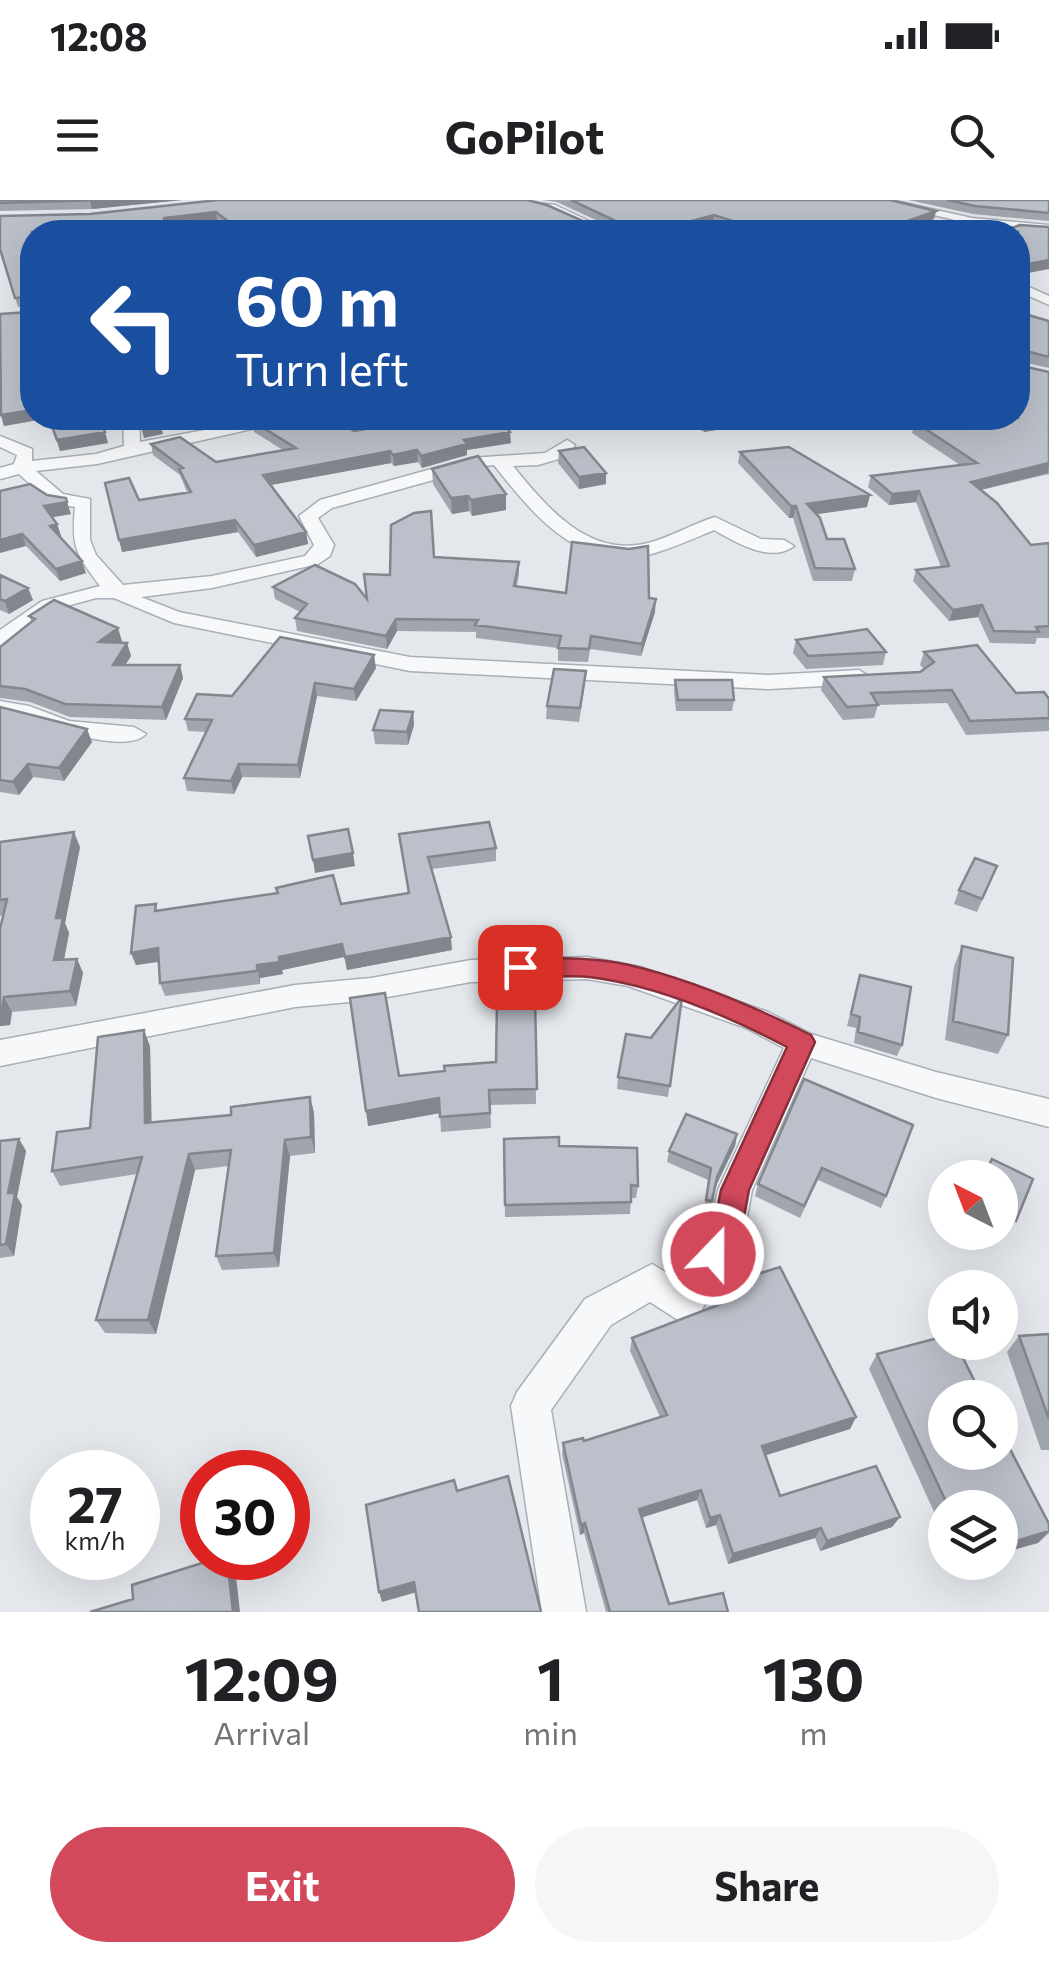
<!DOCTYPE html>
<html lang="en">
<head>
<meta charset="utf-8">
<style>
  body { margin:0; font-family:Commissioner,sans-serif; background:#f6f6f6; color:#202124; height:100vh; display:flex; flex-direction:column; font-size:38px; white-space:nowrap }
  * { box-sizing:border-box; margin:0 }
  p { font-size:32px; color:#757577 }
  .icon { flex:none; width:55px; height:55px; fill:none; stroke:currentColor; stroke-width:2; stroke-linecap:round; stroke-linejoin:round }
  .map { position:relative; height:1412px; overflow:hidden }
  .details { display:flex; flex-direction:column; background:#fff; flex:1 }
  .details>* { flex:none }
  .guide { position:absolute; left:20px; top:20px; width:1010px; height:210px; border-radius:40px; box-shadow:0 10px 40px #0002; background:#1a4fa0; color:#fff; overflow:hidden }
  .needle { width:65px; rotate:318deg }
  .fabs { position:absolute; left:928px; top:960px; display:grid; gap:20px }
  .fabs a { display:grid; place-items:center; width:90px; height:90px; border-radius:50%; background:#fff; box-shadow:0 10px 40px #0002; font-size:50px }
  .speed { position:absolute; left:30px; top:1250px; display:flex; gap:20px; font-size:50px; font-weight:700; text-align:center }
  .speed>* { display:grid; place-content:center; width:130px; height:130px; border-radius:50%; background:#fff; box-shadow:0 10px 40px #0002; line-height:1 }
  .speed small { font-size:25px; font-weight:400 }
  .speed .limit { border:15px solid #d22; background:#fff; color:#111 }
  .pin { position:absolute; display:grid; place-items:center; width:85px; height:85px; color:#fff; margin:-42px; border-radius:20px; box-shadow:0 5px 15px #0006 }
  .me { position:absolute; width:110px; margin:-55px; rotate:22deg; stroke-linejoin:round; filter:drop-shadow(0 0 8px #0008) }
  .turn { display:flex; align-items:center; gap:35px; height:210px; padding:0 50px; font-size:45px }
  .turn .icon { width:130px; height:130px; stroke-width:2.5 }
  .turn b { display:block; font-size:70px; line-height:85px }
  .eta { display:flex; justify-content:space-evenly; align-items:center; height:170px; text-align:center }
  .eta b { font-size:60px; font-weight:700; line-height:70px }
  .action { display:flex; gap:20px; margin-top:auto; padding:20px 50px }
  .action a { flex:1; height:115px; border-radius:60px; background:#d1495b; color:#fff; font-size:40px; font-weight:700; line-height:115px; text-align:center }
  .action a+a { background:#f6f6f6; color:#202124 }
  .status { display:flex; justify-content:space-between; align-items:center; height:70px; padding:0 50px; background:#fff; direction:ltr }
  .status svg { height:28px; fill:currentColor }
  header { display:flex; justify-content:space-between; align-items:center; height:130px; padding:0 50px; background:#fff; font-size:45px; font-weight:700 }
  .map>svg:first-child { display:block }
</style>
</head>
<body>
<div class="status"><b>12:08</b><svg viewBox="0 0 49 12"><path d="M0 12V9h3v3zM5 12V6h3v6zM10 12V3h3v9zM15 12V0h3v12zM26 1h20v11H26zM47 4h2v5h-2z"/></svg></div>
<header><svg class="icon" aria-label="menu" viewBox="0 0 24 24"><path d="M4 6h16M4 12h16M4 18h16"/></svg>GoPilot<svg class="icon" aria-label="search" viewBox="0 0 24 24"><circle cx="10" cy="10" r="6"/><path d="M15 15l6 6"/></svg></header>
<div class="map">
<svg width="1049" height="1412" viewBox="0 0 1049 1412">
  <rect width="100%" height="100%" fill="#e4e7ec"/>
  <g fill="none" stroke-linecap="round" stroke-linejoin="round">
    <defs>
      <path id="street" d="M507,0L555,5L612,32H597L548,10Z
        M870,0H891L972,18L1049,25V33L972,24Z
        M1018,82L1049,96V105L1018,91Z
        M123,218H139L140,242L269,218H300L97,264L36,271L63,294L90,299V340L96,355L123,385L212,376L305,356L314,345L299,316L320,300L471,258L545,253L567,240L575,245L569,256L538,265L513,266C547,308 589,358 648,343C671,337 692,324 715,317L761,339L784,340L794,346C770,364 736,342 714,330C695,338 675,347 655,353C582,375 535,317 494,265L484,266L332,308L318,318L334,345L330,356L318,364L212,388L141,397L179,412L410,457L769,475L859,470L870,477L859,484L769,489L410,471L174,423L114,398H96L56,409L0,446V430L42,401L100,386C76,354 71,347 75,307L51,303L19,274L0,279V268L14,264L17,255L0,247V236L32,249V261L96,254L124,246Z
        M0,501L29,506L69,521L134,527L146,534C123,558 30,519 0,515Z
        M587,757L640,767L768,812L811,834L936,872L1049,899V927L936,898L811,858L752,990L745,1028L697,1119L684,1124L650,1102L611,1125L551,1210L586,1412H542L511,1206L517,1192L585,1099L652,1064L679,1080L711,1024L718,990L784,848L746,828L628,786L587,779L471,782L371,800L295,807L0,866V840L295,785L371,778L471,760Z"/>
    </defs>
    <use href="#street" stroke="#a9aeb7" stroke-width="3"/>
    <use href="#street" fill="#f7f8fa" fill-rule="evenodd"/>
  </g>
  <path fill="#a1a5ae" d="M0,0H182L92,9L0,11Z
    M218,0H527L547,5L596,27L609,26L557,2L542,0H890L936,11L934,19L896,32H741L713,23L680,32H232L217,20L166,26L167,32H32V218H99L108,243L60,251L49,218L4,226L0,212V114L29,112L31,106L18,107L0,49V16L90,14Z
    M908,0H1049V21L973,14Z
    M1018,112L1049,121V168L1018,161V165L1049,172V274L981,290L1031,345L1049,343V438H1037L1035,444L990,443L978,417L949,421L913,381L916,370L941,367L916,302L889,305L868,287L871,276L960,265L912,233L915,222L1018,218Z
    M679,218H736L735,227L704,232Z
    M252,221L354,231L511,243L467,250V255L422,268L418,262L394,266L391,263L271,285L306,332L308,344L256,357L238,332L122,352L139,300L187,292L180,275L153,255L151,244L216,262L283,250L254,232Z
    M559,251L606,273V284L579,289L558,263Z
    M740,252L867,307L817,314L827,339L855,369L852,381H813L793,318H789L738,263Z
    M432,269L506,294V310L472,316L469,311L452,314L433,284Z
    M0,291L71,314L52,317L57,324L61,336L59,337L86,373L60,381L26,346Z
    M434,357L519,362V374L517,386L566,393L649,398L655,412L641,456L590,449L588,462L558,461V448L476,438V432L397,431L387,449L297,431L295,418L300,412L275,399L273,387L367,399L390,375Z
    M0,375L28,388L33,400L9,414L0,410Z
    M29,416L122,441L119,443H127L131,456L125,465H180L183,478L166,520L70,517L30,502L0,498V447L32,422Z
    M796,440L886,452L883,465L806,469L793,453Z
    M924,452L1016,493L1049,499V531L966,535L947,503L878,505L874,518L843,520L821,490L824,477L920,472L924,469L920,465Z
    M376,468L356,501L317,496L300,578L242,577L234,594L187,591L184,578L206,532L188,531L185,519L232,496Z
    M675,480L734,500L732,511H676L674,491Z
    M585,484L579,522L546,519L547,506Z
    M0,507L92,542L64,581L33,577L19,595L0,592Z
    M413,512L414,525L408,545L375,544L373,530Z
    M399,634L496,648V661L432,669L452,750L347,770L344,757L282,770L283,774L260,778V784L165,796L160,783L159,762L136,765L131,753L158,710L341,704L409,693Z
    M0,642L80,647L65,723L69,733L64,760L77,759L83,773L76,806L12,812L10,825L0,826V729L3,715L0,716Z
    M997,666L977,712L954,704L959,690Z
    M962,746L1008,835L998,854L945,840L954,766Z
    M860,775L902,845L897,856L854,843L856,828L847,826Z
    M682,797L668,897L617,889L618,877Z
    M535,799L536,904L490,905L491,928L441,932L440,913L368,926L399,876L445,871L496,862Z
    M150,846L151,922L231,915L310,897L314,913L315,953L290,956L279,1067L222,1070L216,1056L229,966L195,970L156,1134L105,1133L96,1120L137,974L60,986L52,971L90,928Z
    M804,879L886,996L881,1008L818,980L800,1018L755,996L758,984Z
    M737,934L735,946L715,987L710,1012L704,1011L708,980L667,962L669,951Z
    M19,939L26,951L17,997L22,1005L14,1056L0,1058V941Z
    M504,939L559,946L638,986L636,998H631L630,1014L505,1017Z
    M992,959L1033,979L1016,1021L1008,1033L1000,1029V978H982Z
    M719,1086L856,1217L850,1229L765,1255L780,1296L900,1317L892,1327L820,1351L815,1338L728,1364L716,1325L706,1328L697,1300L641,1318L669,1404L728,1412H606L584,1333L580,1335L562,1254L563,1243L584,1241L660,1217L630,1151L632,1138L718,1105L716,1099Z
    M1049,1134V1250H1041L1007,1152L1019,1136Z
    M877,1154L1049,1324V1333L1038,1343L1000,1308H945V1336L869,1169Z"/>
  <path fill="#83868d" d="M101,0H182L92,9L90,1Z
    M936,11L934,19L896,32H879V31Z
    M216,12L217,20L165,26L164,18Z
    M714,15L713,23L680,32H650Z
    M1049,60V69L1018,75V66Z
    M32,210V218H49L4,226L1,215Z
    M172,218H246L162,230L163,234L144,238L141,227L155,220Z
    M736,218L735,227L704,232L706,221Z
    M105,232L108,243L60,251L57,240Z
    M510,232L511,243L467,250V255L422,268L421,256L464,240Z
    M417,250L418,262L394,266L393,255Z
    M390,251L391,263L265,286L263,275Z
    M1049,263L1048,273L968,293L971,282Z
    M606,273V284L579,289V277Z
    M919,291L916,302L889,305L892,294Z
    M506,294V310L472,316L471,300Z
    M870,295L867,307L804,316L807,304Z
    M468,296L469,311L452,314L451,298Z
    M67,302L71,314L48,318L44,306Z
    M791,306H796L793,318H789Z
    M235,320L238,332L122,352L119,340Z
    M57,324L61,336L53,338L50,326Z
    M306,332L308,344L256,357L254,345Z
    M22,334L26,346L0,353V340Z
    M82,361L86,373L60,381L56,369Z
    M28,388L33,400L9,414L5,401Z
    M656,399L655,412L641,456L642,444Z
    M982,405L978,417L949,421L953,410Z
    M396,419L397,431L387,449L386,436Z
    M118,428L122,441L103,454L99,442Z
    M127,443L131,456L117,478L113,465Z
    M374,455L376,468L356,501L354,489Z
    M180,465L183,478L166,520L162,507Z
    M315,483L317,496L300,578L298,565Z
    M413,512L414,525L408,545L407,532Z
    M87,529L92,542L64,581L59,568Z
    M28,564L33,577L19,595L13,582Z
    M239,564L242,577L234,594L231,581Z
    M74,632L80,647L65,723L69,733L61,775L54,760L56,718Z
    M353,653L355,666L315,673L313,660Z
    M451,737L452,750L347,770L345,757Z
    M342,744L344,757L282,770L283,774L260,778V784L257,765L279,757Z
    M158,748L162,761L136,765L131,753Z
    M77,759L83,773L76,806L70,791Z
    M4,797L12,812L10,825L0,826V810Z
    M144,830L150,846L152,938L145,923Z
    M310,897L314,913L315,953L311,937Z
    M439,898L440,913L368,926L366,911Z
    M737,934L735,946L715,988L717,977Z
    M19,939L26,951L17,997L22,1005L14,1056L6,1044L8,993Z
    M285,940L290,956L279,1067L274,1053Z
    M189,954L195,970L156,1134L148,1120Z
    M856,1217L850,1229L757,1258L762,1246Z
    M701,1290L697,1300L636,1319L639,1309Z
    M720,1315L716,1325L706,1328L710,1318Z
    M900,1317L892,1327L820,1351L827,1341Z
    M585,1323L584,1333L580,1335L581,1325Z
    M821,1328L815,1338L728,1364L733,1354Z
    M1049,1331L1038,1343L1000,1354V1346Z
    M227,1358L235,1367L240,1412H233Z
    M414,1382L417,1392L382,1402L379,1392Z"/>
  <path fill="#bbc0ca" stroke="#83868d" stroke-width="2.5" d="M0,0H101L0,3Z
    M218,0H527L547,5L596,27L615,26L614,20L571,0H890L936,11L879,31L885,32H767L714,15L650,32H242L216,12L164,18L167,32H32V100L29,97L15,98L0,49V16L90,14Z
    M947,0H1049V13L975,6Z
    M1020,25L1049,27V60L1018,66V32H1000Z
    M32,103V210L1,215L0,114L29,112Z
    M1018,112L1049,121V157L1022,150L1018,154Z
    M1018,158V165L1049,172V263L971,282L997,303L1031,345L1049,343V426L1036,427L1039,432L994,431L982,405L953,410L916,370L949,366L919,291L892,294L871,276L977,263L915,222L938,218H1018V201L1020,200L1018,188Z
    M49,218H99L105,232L57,240Z
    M141,218H172L155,220L160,224L141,227Z
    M265,218H330L354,231L437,218H498L510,232L464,240L467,244L421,256L417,250L393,255L390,251L263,275L306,332L254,345L235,320L119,340L105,283L129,278L139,300L191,292L179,269L183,268L151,244L180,237L216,262L296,248L252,221Z
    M699,218H731L706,221Z
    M584,247L606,273L579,277L559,251Z
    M789,247L870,295L807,304L820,318L827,339H844L855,369L815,368L796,306H791L740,252Z
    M478,256L506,294L471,300L468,296L451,298L432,269Z
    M30,284L47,295L66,298L67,302L44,306L57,324L50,326L82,361L56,369L22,334L0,340V291Z
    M431,311L434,357L519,362L514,386L566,393L572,342L629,349L648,346L649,398L656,399L642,444L591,436L589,449L558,448L561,436L475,425L478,420L396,419L386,436L295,418L307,404L273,387L315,365L355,384L367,399L364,374L390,375L391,325L414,313Z
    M0,375L28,388L5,401L0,399Z
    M54,400L118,428L99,442L127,443L113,465H180L162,507L65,504L25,489L0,486V447L35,419L29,416Z
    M867,429L886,452L808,456L796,440Z
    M280,437L374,455L354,489L315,483L298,565L239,564L231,581L184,578L212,520L185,519L197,494L232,496Z
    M977,445L1016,493L1044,492L1049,499V518L970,521L952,490L871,493L878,505L847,507L824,477L920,472L934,462L924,452Z
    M554,469L586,471L580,508L547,506Z
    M675,480H732L734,500H678Z
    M0,507L87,529L59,568L28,564L13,582L0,580Z
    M380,510L413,512L407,532L373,530Z
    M489,622L496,648L428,657L451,737L345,757L342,744L279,757L280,762L257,765V771L160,783L158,748L131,753L136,706L156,704L155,711L278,693L276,688L333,675L341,704L409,693L399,634Z
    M348,629L353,653L313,660L308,636Z
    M74,632L56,718H63L54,760L77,759L70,791L4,797L2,810H0V729L7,699L0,700V642Z
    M975,658L997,666L982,699L959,690Z
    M962,746L1013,758L1008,835L953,821Z
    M860,775L911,787L902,845L858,832L860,817L851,814Z
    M385,793L399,876L445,871L444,866L496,862L497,799H535L537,889L489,890L490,913L440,917L439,898L366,911L350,798Z
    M682,797L670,886L618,877L626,834L651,838Z
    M144,830L145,923L231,915V907L310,897L311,937L285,940L274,1053L216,1056L231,950L189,954L148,1120H96L142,957L52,971L57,932L90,928L98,837Z
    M804,879L913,925L886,996L822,968L804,1006L758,984Z
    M686,914L737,934L717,977L712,1001L706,1000L711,968L669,951Z
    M559,937V946L637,948L638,986L631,985V1002L505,1005L504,939Z
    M19,939L8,993H15L6,1044L0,1045V941Z
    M992,959L1033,979L1016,1021L1000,1013V978H983Z
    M780,1067L856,1217L762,1246L780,1296L876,1266L900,1317L827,1341L821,1328L733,1354L720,1315L710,1318L701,1290L639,1309L669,1404L723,1393L728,1412H610L585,1323L581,1325L563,1243L583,1238L584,1241L667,1215L632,1138L726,1102L719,1086Z
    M1049,1134V1219L1019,1136Z
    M945,1136V1142H955L983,1198H945V1252H1000V1230L1049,1324V1331L1000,1346V1308H949L877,1154Z
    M508,1276L541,1412H419L414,1382L379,1392L366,1305L454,1280L457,1291Z
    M218,1358H227L233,1412H90L133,1399L132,1385Z"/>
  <path fill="#d1495b" stroke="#882f3b" stroke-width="2.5" d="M520,758C557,758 593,757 629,765C689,779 757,808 811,835L815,842L749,990L742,1028L723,1063L713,1067L703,1063L698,1054L714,1025L721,990L787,847C728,816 657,785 589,777C564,774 536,781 512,773L508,767Z"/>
</svg>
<div class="fabs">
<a><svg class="needle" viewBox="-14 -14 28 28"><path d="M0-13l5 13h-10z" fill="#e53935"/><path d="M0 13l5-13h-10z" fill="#757577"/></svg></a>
<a><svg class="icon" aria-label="sound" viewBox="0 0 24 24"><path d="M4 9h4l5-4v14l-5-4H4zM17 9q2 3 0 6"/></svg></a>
<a><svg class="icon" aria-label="search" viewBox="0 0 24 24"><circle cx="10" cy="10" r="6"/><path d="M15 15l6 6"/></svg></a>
<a><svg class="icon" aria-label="layers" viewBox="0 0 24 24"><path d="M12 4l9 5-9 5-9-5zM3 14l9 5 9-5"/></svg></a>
</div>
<div class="speed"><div>27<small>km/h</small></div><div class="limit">30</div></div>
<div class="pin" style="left:520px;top:767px;background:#d93025"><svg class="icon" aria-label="arrive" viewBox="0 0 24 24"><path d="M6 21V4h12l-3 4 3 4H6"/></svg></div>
<svg class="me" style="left:713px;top:1054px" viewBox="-20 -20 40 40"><circle r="17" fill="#d1495b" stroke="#fff" stroke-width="3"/><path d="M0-11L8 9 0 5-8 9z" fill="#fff"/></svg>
<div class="guide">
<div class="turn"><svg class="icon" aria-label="left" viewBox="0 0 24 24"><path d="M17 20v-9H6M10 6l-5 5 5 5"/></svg><div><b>60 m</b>Turn left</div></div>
</div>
</div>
<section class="details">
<div class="eta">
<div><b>12:09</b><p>Arrival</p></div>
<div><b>1</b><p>min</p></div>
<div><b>130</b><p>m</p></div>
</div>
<div class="action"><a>Exit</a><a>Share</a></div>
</section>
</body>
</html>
